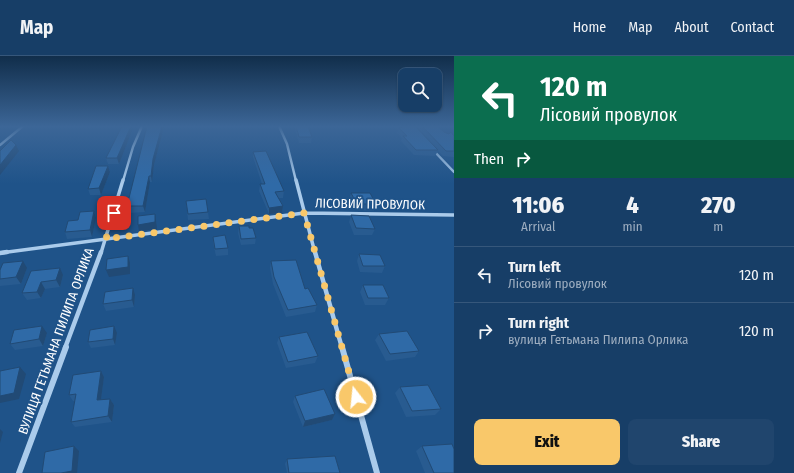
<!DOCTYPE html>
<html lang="en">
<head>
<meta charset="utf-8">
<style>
  body { margin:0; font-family:"Fira Sans Condensed",sans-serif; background:#20456d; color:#f1f3f6; height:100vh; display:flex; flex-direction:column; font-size:15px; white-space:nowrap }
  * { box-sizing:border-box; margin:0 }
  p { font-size:13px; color:#9eaec0 }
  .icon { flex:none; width:22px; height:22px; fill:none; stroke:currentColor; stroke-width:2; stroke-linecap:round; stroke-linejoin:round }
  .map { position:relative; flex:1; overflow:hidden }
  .panel { display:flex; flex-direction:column; background:#173e67; width:340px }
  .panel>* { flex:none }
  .banner { background:#0b6e4f; color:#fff; overflow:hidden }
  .controls { position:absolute; left:398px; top:12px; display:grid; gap:8px }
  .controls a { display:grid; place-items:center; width:44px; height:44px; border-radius:8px; background:#173e67; box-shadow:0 1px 3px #0004,0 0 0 1px #36577b; font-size:20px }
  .pin { position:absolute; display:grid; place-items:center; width:34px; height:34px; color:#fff; margin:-17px; border-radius:8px; box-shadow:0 2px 6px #0006 }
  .me { position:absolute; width:44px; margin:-22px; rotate:344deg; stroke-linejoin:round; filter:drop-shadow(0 0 3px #0008) }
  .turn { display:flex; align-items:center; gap:14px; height:84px; padding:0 20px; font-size:18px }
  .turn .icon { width:52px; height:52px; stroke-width:2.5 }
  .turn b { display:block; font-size:28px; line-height:34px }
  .then { display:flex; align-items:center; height:38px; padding:0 20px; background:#0003; gap:8px; font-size:15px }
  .eta { display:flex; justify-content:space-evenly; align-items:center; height:68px; text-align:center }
  .eta b { font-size:24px; font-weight:800; line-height:28px }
  .primary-button { display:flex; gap:8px; margin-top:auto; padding:8px 20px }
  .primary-button a { flex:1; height:46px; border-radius:8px; background:#f9c86a; color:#111; font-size:16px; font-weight:800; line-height:46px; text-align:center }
  .primary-button a+a { background:#20456d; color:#f1f3f6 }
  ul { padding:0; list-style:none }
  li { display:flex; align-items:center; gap:12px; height:56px; padding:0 20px; border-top:1px solid #36577b }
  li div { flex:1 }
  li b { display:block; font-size:15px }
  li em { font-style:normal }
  header { display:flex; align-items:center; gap:24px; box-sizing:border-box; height:56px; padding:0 20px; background:#173e67; border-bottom:1px solid #36577b }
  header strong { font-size:19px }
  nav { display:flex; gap:22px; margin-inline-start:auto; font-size:14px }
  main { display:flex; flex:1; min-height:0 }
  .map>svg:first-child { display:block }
</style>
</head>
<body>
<header>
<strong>Map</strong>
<nav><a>Home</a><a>Map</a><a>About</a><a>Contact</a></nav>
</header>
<main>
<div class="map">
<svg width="454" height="417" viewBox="0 0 454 417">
  <rect width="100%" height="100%" fill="#1f5389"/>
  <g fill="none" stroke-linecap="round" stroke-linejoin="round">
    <path stroke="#aacbeb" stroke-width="2.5" d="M279,70L287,88L296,125
      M0,89L23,70
      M433,94L454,116
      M123,125L133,91L142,70"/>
    <path stroke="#aacbeb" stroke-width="3.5" d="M296,124L315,197
      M0,197L304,157L454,159
      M101,197L123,124"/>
    <path stroke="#aacbeb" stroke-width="4.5" d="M315,196L342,292
      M0,197L7,196
      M65,292L101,196"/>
    <path stroke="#aacbeb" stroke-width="6" d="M342,291L377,417
      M19,417L66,291"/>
  </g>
  <path fill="#285b90" d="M147,70H164V71L154,109L152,126H150L145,156L129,157L127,150Z
    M294,70H308L312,81L311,87H299Z
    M395,70H437L444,76L454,80V101H453L443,100L438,95L435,100L414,99L401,85L402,82L397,77L398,74Z
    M132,75L119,108H108L106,102Z
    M253,96L284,135L283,142H279L283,150L282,157L269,158L259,135L260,128H262L253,101Z
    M108,110L110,116L101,139H90L88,133Z
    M351,137L376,148L374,155L355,154L349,144Z
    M186,145L208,156L209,163L188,164Z
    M94,155L96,162L92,181L67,183L65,176L78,164Z
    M351,159L375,173L372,179H354L349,166Z
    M239,170L249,172L256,182L255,188L241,189L238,177Z
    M213,181L228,192V199L216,200L213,187Z
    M359,198L385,210L382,217L360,216L357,205Z
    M271,205L305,233L317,249L315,256L286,261L273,228L270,212Z
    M27,212L21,228L0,230V214Z
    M31,215L63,219L60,231L45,233L41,242L27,244L22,237Z
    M363,229L389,242L385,249H365L360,236Z
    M135,239L134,251L106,255L103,248Z
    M47,277L43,290L15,294L10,288Z
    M117,277L115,289L91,292L88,286Z
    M379,278L419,295L415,301L386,305L375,284Z
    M279,281L318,300L315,307L286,312L277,287Z
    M101,315L104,321L101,344L110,343L114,349L112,366L75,371L71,366L75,345H73L69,339Z
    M400,331L441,353L435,359L406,361L395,337Z
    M295,340L335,358L332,364L303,371L293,346Z
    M422,390L454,417H425L416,395Z
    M287,403L340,417H287L285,408Z"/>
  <path fill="#214a75" d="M131,70L132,75L119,108L117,102Z
    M162,70H164V71L154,109L152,126L151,120L153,103Z
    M16,89L19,95L0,119V109Z
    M108,110L110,116L101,139L99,132Z
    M149,120L150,126L145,156L143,150Z
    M283,150L282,157L269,158V152Z
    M94,155L96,162L92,181L90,174Z
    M155,158L156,165L157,173L139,175L138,169Z
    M128,200L130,207V218L109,221L106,214Z
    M23,205L27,212L21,228L16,221Z
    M60,212L63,219L60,231L56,224Z
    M41,226L45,233L41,242L37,236Z
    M133,232L135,239L134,251L132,244Z
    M42,270L47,277L43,290L39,283Z
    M114,270L117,277L115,289L113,283Z
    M20,311L26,318L19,343L0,347V340Z
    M101,315L104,321L100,351L97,344Z
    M110,343L114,349L112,366L108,360Z
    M335,358L332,364L303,371L305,365Z
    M0,373L3,376L0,387Z
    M74,390L79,395L77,417H61Z"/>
  <path fill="#2f6aa7" stroke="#214a75" d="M122,70H131L117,102H106Z
    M147,70H162L153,103L151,120H149L143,150H127Z
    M296,70H308L312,81H299Z
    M401,70H415L438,94H416L403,80H407L399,72L402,71Z
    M422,70H437L444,76L449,78L451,76L454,80V95H446Z
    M11,84L16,89L0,109V95Z
    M266,95L284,135L275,136L283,150L269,152L260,128H265L253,96Z
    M96,110H108L99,132L88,133Z
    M351,137H370L376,148H357Z
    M206,143L208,156L188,158L186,145Z
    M94,155L90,174L65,176L68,165L78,164L80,156Z
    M155,158V166L138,169V160Z
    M351,159L369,160L375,173L356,172Z
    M239,170H249V172H253L256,182L241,183Z
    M225,179L228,192L215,193L213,181Z
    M359,198L380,199L385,210H363Z
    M128,200V211L106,214L107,203Z
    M296,204L305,233L308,232L317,249L288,254L274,221L271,205Z
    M23,205L16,221L0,223V214L3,207Z
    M60,212L56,224L41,226L37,236L22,237L31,215Z
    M363,229H383L389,242H368Z
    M133,232L132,244L103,248L105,236Z
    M42,270L39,283L10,288L14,274Z
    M114,270L113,283L88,286L90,274Z
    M407,275L419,295L390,298L379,278Z
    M307,276L318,300L288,306L279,281Z
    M20,311L14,337L0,340V315Z
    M101,315L97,344L110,343L108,360L71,366L76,338L69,339L73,319Z
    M428,329L441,353L412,355L400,331Z
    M324,333L335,358L305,365L295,340Z
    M452,388L454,393V417H434L422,390Z
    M74,390L72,415L61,417H42L45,396Z
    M335,400L340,417H289L287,403Z"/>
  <linearGradient id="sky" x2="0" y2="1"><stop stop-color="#112e4b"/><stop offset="0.55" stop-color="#3c6697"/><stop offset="1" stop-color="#3c6697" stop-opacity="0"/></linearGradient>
  <rect width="454" height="128" fill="url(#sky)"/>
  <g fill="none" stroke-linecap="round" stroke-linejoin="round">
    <path stroke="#f9c86a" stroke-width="7" stroke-dasharray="0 12.6" d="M114,157L106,183L304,157L356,341"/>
  </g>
  <g text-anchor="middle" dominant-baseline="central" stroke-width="4" stroke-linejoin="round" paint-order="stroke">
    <g font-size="13" fill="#fff" stroke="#1f5389">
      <text transform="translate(370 148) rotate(1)">ЛІСОВИЙ ПРОВУЛОК</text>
      <text transform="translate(56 285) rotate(-70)">ВУЛИЦЯ ГЕТЬМАНА ПИЛИПА ОРЛИКА</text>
    </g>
  </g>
</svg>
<div class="controls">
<a><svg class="icon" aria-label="search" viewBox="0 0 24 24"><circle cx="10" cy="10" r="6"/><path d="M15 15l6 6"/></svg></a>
</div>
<div class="pin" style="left:114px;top:157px;background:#d93025"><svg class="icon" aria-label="arrive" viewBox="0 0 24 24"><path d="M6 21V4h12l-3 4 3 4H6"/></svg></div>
<svg class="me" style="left:356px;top:341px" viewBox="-20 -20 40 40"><circle r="17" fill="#f9c86a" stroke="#fff" stroke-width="3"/><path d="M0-11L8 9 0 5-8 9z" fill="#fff"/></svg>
</div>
<section class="panel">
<div class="banner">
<div class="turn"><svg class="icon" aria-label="left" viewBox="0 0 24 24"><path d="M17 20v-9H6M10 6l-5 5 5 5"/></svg><div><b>120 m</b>Лісовий провулок</div></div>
<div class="then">Then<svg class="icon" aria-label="right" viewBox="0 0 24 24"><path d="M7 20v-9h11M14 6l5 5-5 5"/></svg></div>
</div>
<div class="eta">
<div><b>11:06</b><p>Arrival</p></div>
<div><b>4</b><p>min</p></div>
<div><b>270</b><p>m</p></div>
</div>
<ul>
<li><svg class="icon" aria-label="left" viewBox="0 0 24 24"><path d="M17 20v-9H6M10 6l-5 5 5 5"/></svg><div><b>Turn left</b><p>Лісовий провулок</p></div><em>120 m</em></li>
<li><svg class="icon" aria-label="right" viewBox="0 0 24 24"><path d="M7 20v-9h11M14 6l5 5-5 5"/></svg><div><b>Turn right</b><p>вулиця Гетьмана Пилипа Орлика</p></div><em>120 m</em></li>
</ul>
<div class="primary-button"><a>Exit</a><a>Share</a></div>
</section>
</main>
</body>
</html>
